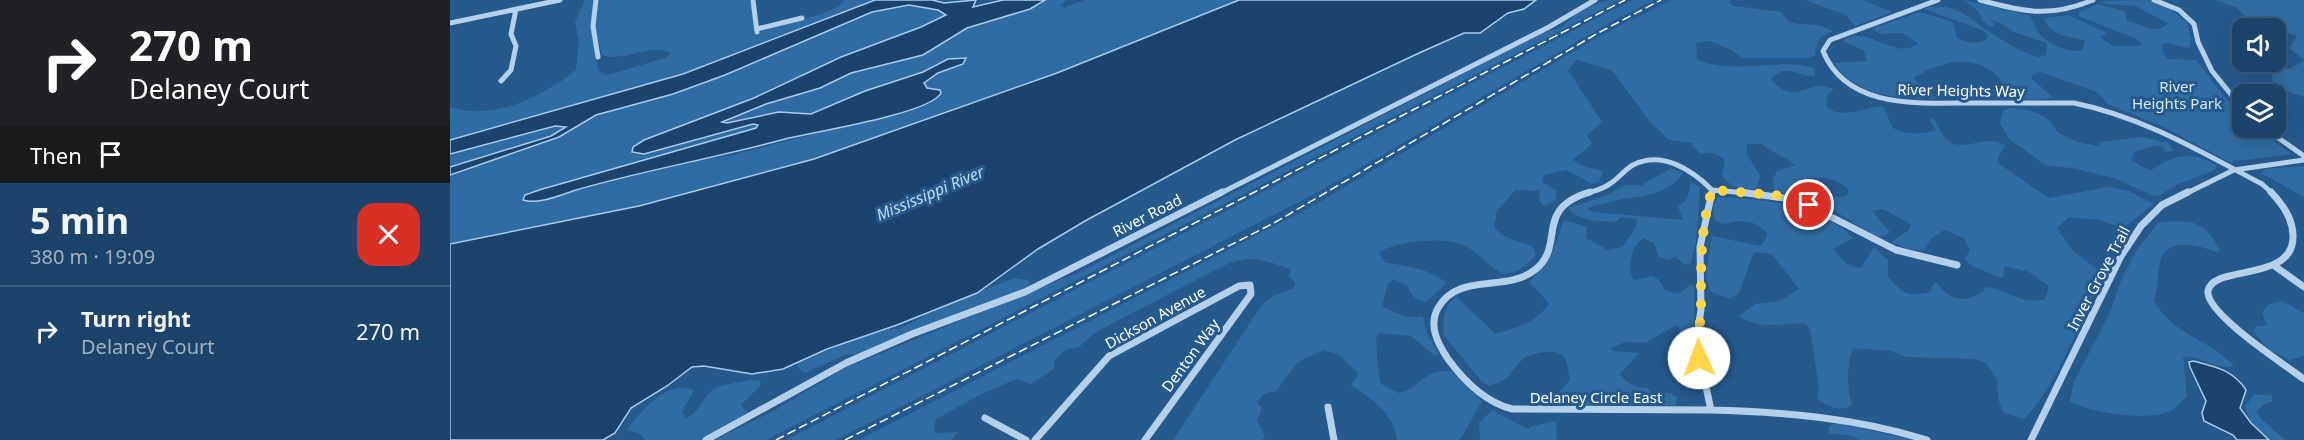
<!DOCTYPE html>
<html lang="en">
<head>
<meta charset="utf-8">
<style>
  body { margin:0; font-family:"Noto Sans",sans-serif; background:#294e71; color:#f1f3f6; height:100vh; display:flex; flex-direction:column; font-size:22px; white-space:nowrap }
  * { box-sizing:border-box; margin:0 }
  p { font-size:20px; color:#a0b0c0 }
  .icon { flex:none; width:33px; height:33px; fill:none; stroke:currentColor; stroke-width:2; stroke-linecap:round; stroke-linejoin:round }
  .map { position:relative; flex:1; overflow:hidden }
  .drawer { display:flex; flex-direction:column; background:#1c4369; width:450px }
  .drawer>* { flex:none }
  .hud { background:#202124; color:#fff; overflow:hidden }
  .buttons { position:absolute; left:1782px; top:18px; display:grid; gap:12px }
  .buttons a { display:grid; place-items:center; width:54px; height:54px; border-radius:12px; background:#1c4369; box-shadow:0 6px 24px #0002,0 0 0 2px #3a5c7d; font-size:30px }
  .pin { position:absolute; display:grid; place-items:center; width:51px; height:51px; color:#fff; margin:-26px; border:3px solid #fff; border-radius:50%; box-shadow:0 2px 6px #0007 }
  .me { position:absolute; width:66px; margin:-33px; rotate:358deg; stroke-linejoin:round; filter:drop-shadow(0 0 4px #0008) }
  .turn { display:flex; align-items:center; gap:21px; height:126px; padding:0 30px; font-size:27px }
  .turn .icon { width:78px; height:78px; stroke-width:2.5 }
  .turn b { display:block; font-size:42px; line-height:51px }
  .then { display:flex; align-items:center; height:57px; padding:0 30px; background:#0003; gap:12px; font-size:22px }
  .round { display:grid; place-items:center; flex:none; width:63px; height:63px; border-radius:18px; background:#294e71 }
  .overview { display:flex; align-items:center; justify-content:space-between; height:102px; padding:0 30px }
  h1 { font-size:36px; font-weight:700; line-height:45px }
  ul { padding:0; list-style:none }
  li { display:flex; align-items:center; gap:18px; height:90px; padding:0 30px; border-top:2px solid #3a5c7d }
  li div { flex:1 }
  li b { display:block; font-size:22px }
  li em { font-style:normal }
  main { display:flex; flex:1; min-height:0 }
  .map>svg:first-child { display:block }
</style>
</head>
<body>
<main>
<section class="drawer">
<div class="hud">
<div class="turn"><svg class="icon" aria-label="right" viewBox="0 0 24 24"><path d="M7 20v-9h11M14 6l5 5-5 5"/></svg><div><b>270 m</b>Delaney Court</div></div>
<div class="then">Then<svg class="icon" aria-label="arrive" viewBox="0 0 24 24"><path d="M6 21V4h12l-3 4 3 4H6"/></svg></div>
</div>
<div class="overview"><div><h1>5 min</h1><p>380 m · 19:09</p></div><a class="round" style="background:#d93025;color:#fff"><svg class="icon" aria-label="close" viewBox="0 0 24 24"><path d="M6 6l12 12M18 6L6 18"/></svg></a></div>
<ul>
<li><svg class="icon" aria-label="right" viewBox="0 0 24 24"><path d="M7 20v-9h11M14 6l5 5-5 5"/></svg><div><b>Turn right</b><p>Delaney Court</p></div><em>270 m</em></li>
</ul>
</section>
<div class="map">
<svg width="1854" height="440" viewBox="0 0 1854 440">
  <rect width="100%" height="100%" fill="#26598c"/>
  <path fill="#306ca4" d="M135,0H144L142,26L148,69L152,74L157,75L215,58L221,53C201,42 174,63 152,55L145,26L148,0H302L305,30L303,33L305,34L311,32V29C328,25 387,15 394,0H425L233,74L0,140V107C44,121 92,97 126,70L129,41L125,22Z
    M595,0H617L610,5L614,8L634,0H789L607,73L364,159L189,206L0,244V175L109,137L146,115L223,94L275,75L425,10L459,5L488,10L496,15L471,27L391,57L304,98L194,140L183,147L182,152L194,154L308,124L306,128L89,190L91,200L192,171L283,155L473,106L486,99L488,90L477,88L474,85C482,72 499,70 513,64L512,57L498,59L473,72L415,91L361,114L349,115L331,112L277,123L272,122L316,104L370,88L401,73L473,55L517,28L580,9Z
    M1159,0H1170L316,440H264L325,410L397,367L632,271L1094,32L1111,28C1124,14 1139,5 1159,0Z
    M1182,0H1204L1166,19L872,190L386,440H336Z
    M1221,0H1281L1279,3L1285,6L1331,12L1339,22C1358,27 1365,21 1383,31L1370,37L1365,51L1366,55L1358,58H1293L1280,49L1260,41L1246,43L1247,59C1283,76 1326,57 1364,68L1365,76C1345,77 1337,62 1321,79C1347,109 1354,77 1384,89L1377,95L1376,106C1391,121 1415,107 1433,106L1443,128C1457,135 1471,135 1486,130L1480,121L1482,117C1488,123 1490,132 1495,138C1510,156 1539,131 1555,146L1548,157V163L1599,198L1657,187L1679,191L1704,204L1673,228L1650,220L1619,217L1607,228L1623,251L1652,273C1637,311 1603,392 1574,419L1553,412L1548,398L1547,379L1536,363L1523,359L1457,357L1440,351L1403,348C1396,366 1397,387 1402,405C1389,413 1378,406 1367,399L1369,388L1360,329L1354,323C1334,324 1305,329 1289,316L1305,304L1329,301L1349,289L1322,254L1304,252L1289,293L1280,299L1261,292L1256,277L1262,236L1311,246L1318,234C1302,218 1294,220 1272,224L1264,219L1263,206L1268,197C1316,200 1365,202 1403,238L1383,249C1390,258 1399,268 1411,268L1424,247L1438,260V277C1455,295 1456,297 1481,292L1482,286L1486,282C1501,301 1513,304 1534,291L1535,286C1556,291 1574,305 1595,299L1599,286L1579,272L1555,266L1553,277L1550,278L1522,266L1514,259L1520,251L1514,238L1494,230L1480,240L1473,251L1458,249L1441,242L1459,230L1461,224L1433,209L1422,211L1440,232L1432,237L1424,235L1376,206L1384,197L1396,196L1399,191C1388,178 1371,175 1355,179L1369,194L1366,202L1324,190L1323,179L1327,171L1346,165L1311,144H1297V154L1310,176L1306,190L1282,186L1272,176L1275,161C1269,153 1259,152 1250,154L1241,143L1219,140L1200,122L1162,70L1127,60L1118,70L1152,122L1137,135L1142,144L1123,160L1132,166L1153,171L1150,181L1142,184L1117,170L1093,175L1092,182L1106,190V200L1094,206L1090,202L1089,191L1065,190L1047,211L1044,227C1053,240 1068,241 1082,246L1086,255C1077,266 1067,273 1053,274C1038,266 1027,250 1011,244C992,237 944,241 929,253L934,262C953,266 981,268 996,283L976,302C966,301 960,294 957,285L944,279L938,284L932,306L955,317H973L977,334L988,352L986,357L961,336L930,333L926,338C928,354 926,369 931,384L949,393C974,386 971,370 1001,371L1032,401C1023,414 1019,428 1009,440H947C944,412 922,400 901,385L908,375L907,372L889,355L874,350L848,362L826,391L814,394L807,402L812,408L807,421L815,436L813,440H723L813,303L825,295L842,289L846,283L839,276L841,269C813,261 805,253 775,265L646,332L629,347L617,349L604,360V369L581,384L566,379L528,396L486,419L484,428L486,433L508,432L502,440H409L861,207L1153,34Z
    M1355,0H1412L1442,12L1405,26L1396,15Z
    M1514,0L1578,15C1583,20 1584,26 1588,32C1597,43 1618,54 1632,50L1635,41C1617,35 1601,37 1594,18L1618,15L1654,32L1658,34L1651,36L1652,39L1663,46H1690L1691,43L1685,38L1628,16L1629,12L1647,4L1673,11L1676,13V20C1689,24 1708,36 1718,23L1685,6L1655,4L1651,1L1699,0L1721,10L1737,22L1741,41L1739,48L1717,43L1712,44L1713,53L1718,59L1746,60L1772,94L1792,116V128H1806L1841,154L1779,162L1716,128L1658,104L1647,92L1590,72L1581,76L1582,79L1604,98C1592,99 1578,102 1567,97C1556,92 1553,82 1545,74C1520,52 1487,64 1463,78L1487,99C1451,99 1406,97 1384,63L1417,61L1414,51L1393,41C1415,22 1447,63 1468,43L1452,33L1429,34L1423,28L1470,12L1503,22L1507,38C1517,43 1526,44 1536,40L1538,35L1532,30L1474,9C1500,0 1519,17 1538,31C1553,41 1570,52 1588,57L1596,55L1597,43L1564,32L1549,22L1541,20L1545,26L1540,27L1533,21L1528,11Z
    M1766,0H1854V60L1839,48L1847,36L1799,20L1787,8Z
    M1854,61V97L1834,90L1823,82L1822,73L1826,69H1839Z
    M1562,108C1579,109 1600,114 1607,132L1627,142L1648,146L1651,142L1692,137L1718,143L1724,151L1715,152L1713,147L1706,145L1684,152L1681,160L1700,171C1723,155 1741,150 1766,165L1765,170L1724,186L1711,195L1704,196L1664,178L1621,168L1595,165L1559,139L1550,123L1553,110Z
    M113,125L115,129L101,136L0,167V154Z
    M1854,166V197L1811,173L1816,169Z
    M1221,168L1233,173C1214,200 1183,195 1155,203C1149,205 1142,205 1138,209L1143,212L1233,220L1228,206L1237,199L1241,183L1250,187L1246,241L1240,265L1234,264L1226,257L1217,260L1209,257L1204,243L1193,238C1181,247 1176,268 1184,280L1202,276L1209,280L1215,290L1228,294L1241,284L1244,287V325L1241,332L1235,336L1226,325L1195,343L1175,342L1161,348L1163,351L1189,353L1170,374C1178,384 1185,388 1198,388L1201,392L1219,393L1227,397L1226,405L1123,406L1113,400L1108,393L1120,380C1117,357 1115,348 1089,353C1083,355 1076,355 1072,360C1057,374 1064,378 1040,386L1032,382L993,334C994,320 993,304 1007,297L1045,334C1064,329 1089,321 1099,303L1079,282C1103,257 1103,252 1114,220L1137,227L1136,238L1158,250L1173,247L1186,227L1187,219L1171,217L1166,222C1153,221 1123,221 1119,208L1155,196L1175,185H1192Z
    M1709,222C1742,221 1754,219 1770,250L1767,252C1746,245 1713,235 1709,267C1707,279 1708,288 1704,300C1720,334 1760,339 1784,366C1769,371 1750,356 1733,356L1737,396C1733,400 1728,406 1724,409C1703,423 1639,413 1620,401L1624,382L1661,310L1669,285L1686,251Z
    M564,278L578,280L580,285L572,290L517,310L405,356L399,353L355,373L347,367L349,361L433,330L449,329L503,302Z
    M1832,301L1854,313V356L1839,360L1818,349L1803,331L1806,326L1817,325L1812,313L1817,305Z
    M301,380L311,381L310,386L291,405L297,413L250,440H194L191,434L177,430C190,411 218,379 244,390L232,412L236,418C248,414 251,401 259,393C267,384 290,383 301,380Z
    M1805,394L1822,396V402L1814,404L1807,411L1810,418L1835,440H1819L1801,423L1795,406Z
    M1042,410L1078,429L1082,426L1106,421L1107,440H1030L1029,423Z
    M1388,423L1463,440H1409L1402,436L1379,433V426Z"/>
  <path fill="#1b436d" stroke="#a9cceb" stroke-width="1.5" d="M425,0H482L494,3L526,0L523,7L553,0H595L580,9L517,28L473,55L401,73L370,88L316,104L272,122L277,123L329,112L361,114L415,91L473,72L498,59L516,58L513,64L488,73L474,83L477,88L490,90L491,93C480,114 363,132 335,139C266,158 195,170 126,190C111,195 88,205 73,200L75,195L89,190L306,128L308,125L303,124L194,154L182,152L183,147L194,140L304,98L391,57L471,27L496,15L488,10L459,5L422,12L275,75L223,94L146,115L109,137L0,175V167L101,136L116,127L105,126L0,154V140L233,74Z
    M789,0H1086L1074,9L1058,13L1030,33H1014L969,53L785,140L635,221L588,249L527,293L447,325L377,349L333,369L302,374L254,366L242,367L217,386L181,408L165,433L153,440H0V244L189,206L364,159L607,73Z
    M1743,361C1766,367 1783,370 1796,390L1790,408L1801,423L1819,440H1787L1783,435L1754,421L1752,413L1756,401L1740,367L1739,362Z"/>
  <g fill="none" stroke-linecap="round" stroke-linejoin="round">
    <path stroke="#b5d0ea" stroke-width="5" d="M146,0L143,26L148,57
      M303,0L307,32
      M1488,0L1380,40L1373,51C1397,110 1470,103 1523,103C1556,103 1590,103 1624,103C1693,117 1751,152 1812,184L1823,194
      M1530,0C1574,12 1600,18 1643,0
      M1704,0L1729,10L1744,24L1748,42L1762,71L1792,108
      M0,23L110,0
      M307,29L352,18
      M51,81L61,70L66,46L61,34L66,9
      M1814,128L1854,156
      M1262,190L1308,194
      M769,194L1099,27L1145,0
      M1135,194C1144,191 1154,189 1161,183C1169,178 1174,170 1183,165C1212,150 1242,170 1262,190L1261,194
      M1735,194L1784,170L1854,160"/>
    <path stroke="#b5d0ea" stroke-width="7" d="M1140,192C1083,209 1116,244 1086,269C1056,294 1009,271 988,308C978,326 988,344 998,359C1014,381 1035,402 1062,409L1261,410
      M1290,192L1348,200L1446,250L1507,265
      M1821,192C1833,205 1843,219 1843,236C1844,283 1762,264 1758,291C1755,313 1835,365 1854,379
      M1826,267L1854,287
      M878,407L884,440
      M1261,410C1335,412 1406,418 1477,440
      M1261,410L1246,340L1251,310L1250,247L1262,192
      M535,418L576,440
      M256,440L396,363L462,334L575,292L772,192
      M585,440L659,356L789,286L800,285L801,294L695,440
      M1581,440L1671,256L1691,226L1712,205L1738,192"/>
    <path stroke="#fff" stroke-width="1.5" stroke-dasharray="9 4" stroke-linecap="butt" d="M326,440L1175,0
      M395,440L824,223L1148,33L1211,0"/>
  </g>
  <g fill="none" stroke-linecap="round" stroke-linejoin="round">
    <path stroke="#ffd54a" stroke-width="10" stroke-dasharray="0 18" d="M1249,358C1246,336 1251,326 1251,306C1251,266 1250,229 1262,190L1325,195L1359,205"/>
  </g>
  <g text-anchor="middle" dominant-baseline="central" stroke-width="6" stroke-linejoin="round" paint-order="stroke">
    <g font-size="15" fill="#d9e9f8" stroke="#26598c">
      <text x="1727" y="86">River<tspan x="1727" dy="17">Heights Park</tspan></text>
    </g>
    <g font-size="15" fill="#fff" stroke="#26598c">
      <text transform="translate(1511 90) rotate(1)">River Heights Way</text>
      <text transform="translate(697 215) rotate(-27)">River Road</text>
      <text transform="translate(1648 278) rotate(-62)">Inver Grove Trail</text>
      <text transform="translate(705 317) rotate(-29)">Dickson Avenue</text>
      <text transform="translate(740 355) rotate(-54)">Denton Way</text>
      <text x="1146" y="397">Delaney Circle East</text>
    </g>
    <g font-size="16" font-style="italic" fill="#c1daf1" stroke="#26598c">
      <text transform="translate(480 193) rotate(-23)">Mississippi River</text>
    </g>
  </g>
</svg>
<div class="buttons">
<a><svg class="icon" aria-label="sound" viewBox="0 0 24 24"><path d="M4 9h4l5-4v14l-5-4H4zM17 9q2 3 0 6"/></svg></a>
<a><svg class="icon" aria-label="layers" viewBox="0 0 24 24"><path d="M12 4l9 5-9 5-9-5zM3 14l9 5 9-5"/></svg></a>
</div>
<div class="pin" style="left:1359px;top:205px;background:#d93025"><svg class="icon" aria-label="arrive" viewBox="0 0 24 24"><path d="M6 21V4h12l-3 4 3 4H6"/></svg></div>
<svg class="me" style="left:1249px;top:358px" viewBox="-20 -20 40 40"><circle r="19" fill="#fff"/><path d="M0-13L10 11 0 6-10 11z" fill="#ffd54a"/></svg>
</div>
</main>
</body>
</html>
